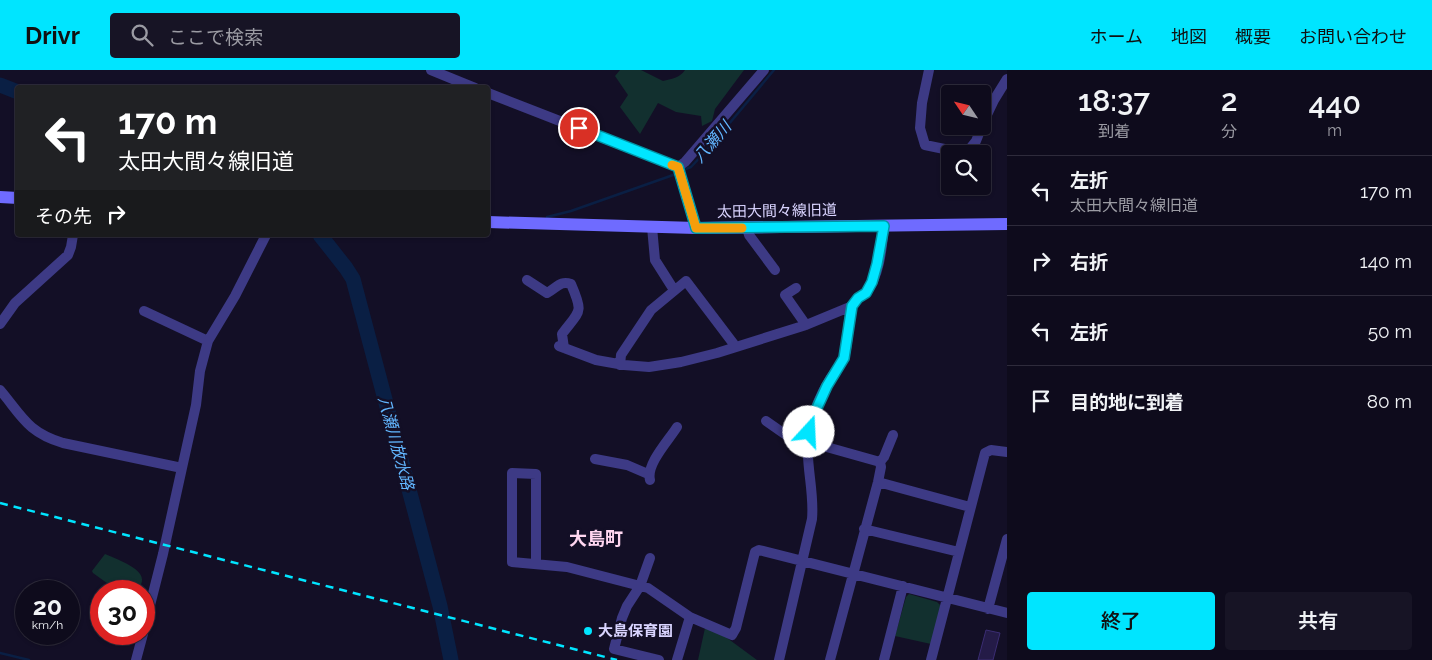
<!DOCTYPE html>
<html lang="ja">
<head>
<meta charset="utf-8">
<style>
  body { margin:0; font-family:Raleway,"Noto Sans JP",sans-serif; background:#171425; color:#f1f3f6; height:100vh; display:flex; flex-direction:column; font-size:19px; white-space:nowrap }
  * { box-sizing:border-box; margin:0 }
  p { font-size:16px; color:#9b9ba3 }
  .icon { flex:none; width:28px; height:28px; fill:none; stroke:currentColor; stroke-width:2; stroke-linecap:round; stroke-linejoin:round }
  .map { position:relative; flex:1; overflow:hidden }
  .sheet { display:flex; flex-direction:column; background:#0e0b1c; width:425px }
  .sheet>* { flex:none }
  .banner { position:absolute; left:15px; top:15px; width:475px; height:152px; border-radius:5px; box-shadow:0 1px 4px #0004,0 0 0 1px #2e2b3b; background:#202124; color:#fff; overflow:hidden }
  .needle { width:32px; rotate:305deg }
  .controls { position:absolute; left:941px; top:15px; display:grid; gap:10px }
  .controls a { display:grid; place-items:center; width:50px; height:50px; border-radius:5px; background:#0e0b1c; box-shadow:0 1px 4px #0004,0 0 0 1px #2e2b3b; font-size:25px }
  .speed { position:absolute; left:15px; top:510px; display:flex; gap:10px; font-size:25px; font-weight:700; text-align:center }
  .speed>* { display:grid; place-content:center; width:65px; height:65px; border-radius:50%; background:#0e0b1c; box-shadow:0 1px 4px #0004,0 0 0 1px #2e2b3b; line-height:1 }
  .speed small { font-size:12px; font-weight:400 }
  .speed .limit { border:8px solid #d22; background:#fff; color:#111 }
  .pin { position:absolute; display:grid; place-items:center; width:42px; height:42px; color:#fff; margin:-21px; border:2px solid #fff; border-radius:50%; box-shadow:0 1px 5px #0007 }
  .me { position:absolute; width:55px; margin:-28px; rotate:20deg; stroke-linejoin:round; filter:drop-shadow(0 0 4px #0008) }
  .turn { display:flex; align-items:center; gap:18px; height:105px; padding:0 20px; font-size:22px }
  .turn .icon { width:65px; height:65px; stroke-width:2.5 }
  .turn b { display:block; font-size:35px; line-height:42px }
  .then { display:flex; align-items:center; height:48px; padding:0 20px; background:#0003; gap:10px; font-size:19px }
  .eta { display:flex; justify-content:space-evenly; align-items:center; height:85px; text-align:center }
  .eta b { font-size:30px; font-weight:600; line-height:35px }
  .primary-button { display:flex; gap:10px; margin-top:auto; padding:10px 20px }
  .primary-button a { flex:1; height:58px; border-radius:5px; background:#00e5ff; color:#111; font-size:20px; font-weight:600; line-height:58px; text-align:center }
  .primary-button a+a { background:#171425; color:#f1f3f6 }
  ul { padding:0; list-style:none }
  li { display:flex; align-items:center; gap:15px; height:70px; padding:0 20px; border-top:1px solid #2e2b3b }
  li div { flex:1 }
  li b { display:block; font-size:19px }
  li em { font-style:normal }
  header { display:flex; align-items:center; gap:30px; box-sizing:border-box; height:70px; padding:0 25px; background:#00e5ff; color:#111 }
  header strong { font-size:24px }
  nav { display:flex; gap:28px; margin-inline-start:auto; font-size:18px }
  .search { width:350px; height:45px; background:#171425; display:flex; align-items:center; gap:12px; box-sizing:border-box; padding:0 18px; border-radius:5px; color:#9b9ba3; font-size:19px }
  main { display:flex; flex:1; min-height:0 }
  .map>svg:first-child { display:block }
</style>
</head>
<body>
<header>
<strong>Drivr</strong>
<div class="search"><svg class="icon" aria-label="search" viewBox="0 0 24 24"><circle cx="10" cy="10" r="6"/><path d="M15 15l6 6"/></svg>ここで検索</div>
<nav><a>ホーム</a><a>地図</a><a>概要</a><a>お問い合わせ</a></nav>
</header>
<main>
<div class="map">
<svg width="1007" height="590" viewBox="0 0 1007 590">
  <rect width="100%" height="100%" fill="#130f26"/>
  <path fill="#12302f" d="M620,0H641L663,11C671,9 680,8 685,0H744L715,39L712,51L702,56L701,46L676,42L658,33L640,64L620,37L628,25L615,6Z
    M105,484C114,488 143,498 142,510C142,514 139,518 137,521H118L93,503L92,501Z
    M909,524L937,532L941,536L931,574L895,566L906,527Z
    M705,558L723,565L757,590H698Z"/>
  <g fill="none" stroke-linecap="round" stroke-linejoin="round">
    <path stroke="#0a1f44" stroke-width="2.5" d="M683,100L691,97L708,79L774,0
      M488,144L490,145
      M547,147L571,141L676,104
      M0,583L29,590"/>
    <path stroke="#0a1f44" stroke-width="15" d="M0,15L18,22
      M320,165L346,198L353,209L440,536L451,590"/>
  </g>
  <path fill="#241b47" stroke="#3b2d73" d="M986,560L1000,563L993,590H978Z"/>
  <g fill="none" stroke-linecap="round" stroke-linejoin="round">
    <path stroke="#3d3a85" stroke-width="10" d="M431,0L475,18
      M929,0L922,33L920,58L925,75L949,80L968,81L976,71L982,56
      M488,23L678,97
      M982,55L994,30L1007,9
      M678,97L685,92L764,0
      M678,97L696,158
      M652,157L655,190L674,220
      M747,158L749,165L775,200
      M527,210L547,223C557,218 560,210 571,214C584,244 580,240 562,264L564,278
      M796,218L785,225L806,255
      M144,241L208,271
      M0,254L15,233L68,185L71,177L73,165
      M559,276L596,290L624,295L649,297L681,292L717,283L806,255L852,236
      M620,295L621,285L651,240L686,211L736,277
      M0,320C22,346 27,362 63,373L182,398
      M766,351L796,372L802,374H816L880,392
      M595,389L627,395L648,404
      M650,410C646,394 669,370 677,357
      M878,412L970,437
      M864,459L959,482
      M650,488L640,516L627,536L622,548L614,579L659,590
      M536,493V404L512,403V492L567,497L648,518L690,547L732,565L736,558L755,482L759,480L1007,543
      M988,539L1007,469
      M144,559L163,484L182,398L196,335L200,301L208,271L235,226L266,165
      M136,590L143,564
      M677,590L690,547
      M779,590L812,449C815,417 802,386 811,355C814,340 822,322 830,309C835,302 841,295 844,287C850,272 846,248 853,235C855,229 862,227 866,222C880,206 882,176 884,156
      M830,590L878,412L881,397L880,392L884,387L893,365
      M884,590L903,516
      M931,590L985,383L991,380L1007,382"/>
    <path stroke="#6f6bff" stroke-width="12" d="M0,127L18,128
      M488,152L696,158L1007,154"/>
    <path stroke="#00e5ff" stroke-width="2.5" stroke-dasharray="8 6" stroke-linecap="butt" d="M0,433L617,590"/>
  </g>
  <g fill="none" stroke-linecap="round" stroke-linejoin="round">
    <defs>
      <path id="route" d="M579,58L678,97L696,158L884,156L877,194L872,212L866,223L858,228L852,236L844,288L827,316L811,351L809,362"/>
    </defs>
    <use href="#route" stroke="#0095a6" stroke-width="12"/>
    <use href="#route" stroke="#00e5ff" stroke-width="9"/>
    <path stroke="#f59e0b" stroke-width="9" d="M672,95L678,97L696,158H742"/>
  </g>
  <circle fill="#00e5ff" stroke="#130f26" stroke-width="2" cx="588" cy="561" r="5"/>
  <g text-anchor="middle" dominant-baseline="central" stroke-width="5" stroke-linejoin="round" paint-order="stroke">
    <g font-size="15" fill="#d9d4ff" stroke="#130f26">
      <text transform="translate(777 141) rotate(-1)">太田大間々線旧道</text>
    </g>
    <g font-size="15" font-weight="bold" fill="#d9d4ff" stroke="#130f26" text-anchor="start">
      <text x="598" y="561">大島保育園</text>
    </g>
    <g font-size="16" font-style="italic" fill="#62b6ff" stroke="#130f26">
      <text transform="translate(712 72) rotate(-49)">八瀬川</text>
      <text transform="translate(396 373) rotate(75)">八瀬川放水路</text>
    </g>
    <g font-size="18" font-weight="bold" fill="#ffd6f0" stroke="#130f26">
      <text x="596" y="468">大島町</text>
    </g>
  </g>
</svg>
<div class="controls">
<a><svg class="needle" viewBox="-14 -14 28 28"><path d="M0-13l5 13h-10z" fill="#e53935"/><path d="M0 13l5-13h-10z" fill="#9b9ba3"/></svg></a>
<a><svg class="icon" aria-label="search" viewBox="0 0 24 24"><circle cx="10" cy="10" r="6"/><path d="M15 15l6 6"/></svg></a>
</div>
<div class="speed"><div>20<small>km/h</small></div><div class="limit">30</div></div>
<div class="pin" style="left:579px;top:58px;background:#d93025"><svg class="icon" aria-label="arrive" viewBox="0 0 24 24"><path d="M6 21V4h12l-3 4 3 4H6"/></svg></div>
<svg class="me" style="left:809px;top:362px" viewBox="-20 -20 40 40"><circle r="19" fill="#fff"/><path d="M0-13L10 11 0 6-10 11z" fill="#00e5ff"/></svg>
<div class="banner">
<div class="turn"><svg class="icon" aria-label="left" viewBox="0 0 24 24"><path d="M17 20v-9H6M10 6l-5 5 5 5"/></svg><div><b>170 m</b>太田大間々線旧道</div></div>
<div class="then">その先<svg class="icon" aria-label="right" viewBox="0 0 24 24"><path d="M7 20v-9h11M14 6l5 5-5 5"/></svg></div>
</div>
</div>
<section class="sheet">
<div class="eta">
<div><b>18:37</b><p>到着</p></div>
<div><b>2</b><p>分</p></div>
<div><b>440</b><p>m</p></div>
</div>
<ul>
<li><svg class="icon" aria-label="left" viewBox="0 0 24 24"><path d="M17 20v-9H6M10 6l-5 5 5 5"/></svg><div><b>左折</b><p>太田大間々線旧道</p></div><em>170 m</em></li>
<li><svg class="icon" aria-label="right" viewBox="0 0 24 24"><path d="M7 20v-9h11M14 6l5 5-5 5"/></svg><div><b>右折</b></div><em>140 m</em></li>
<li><svg class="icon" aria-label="left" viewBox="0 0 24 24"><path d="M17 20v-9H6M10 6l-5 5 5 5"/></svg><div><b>左折</b></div><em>50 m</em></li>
<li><svg class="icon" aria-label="arrive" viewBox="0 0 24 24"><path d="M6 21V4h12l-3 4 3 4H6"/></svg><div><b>目的地に到着</b></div><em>80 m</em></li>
</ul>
<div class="primary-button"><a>終了</a><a>共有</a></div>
</section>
</main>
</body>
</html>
